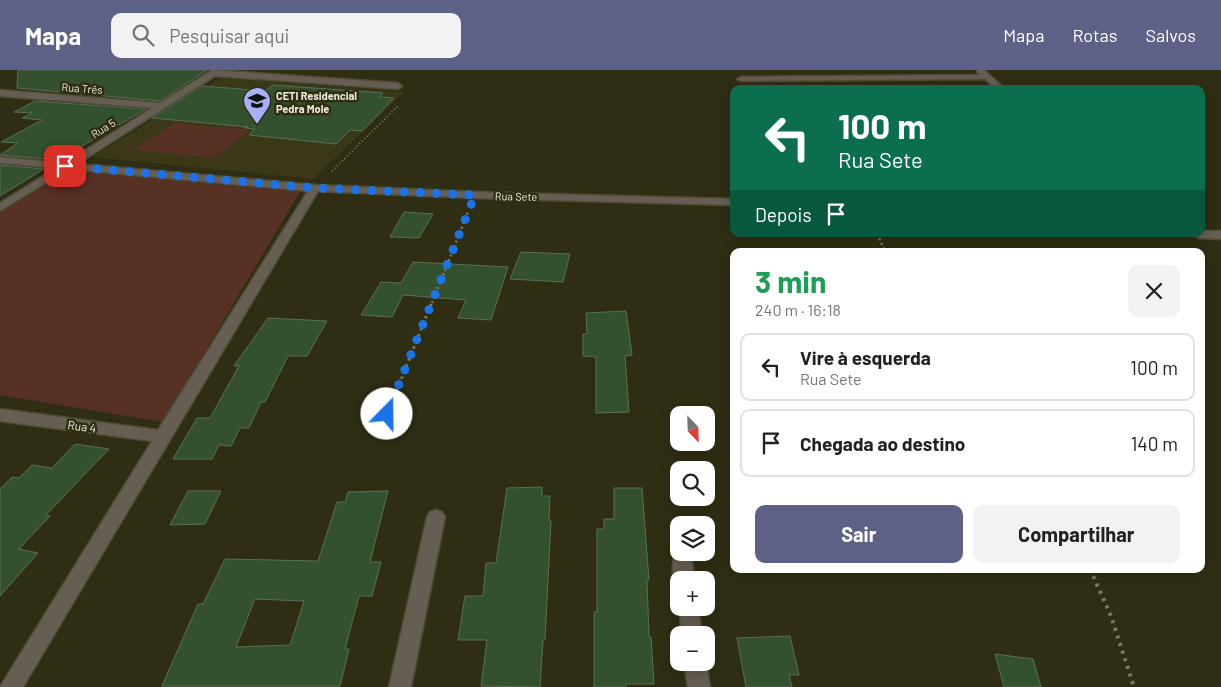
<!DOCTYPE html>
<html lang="pt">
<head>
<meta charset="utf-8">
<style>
  body { margin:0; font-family:Barlow,sans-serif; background:#f2f2f2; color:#202124; height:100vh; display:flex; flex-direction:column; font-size:19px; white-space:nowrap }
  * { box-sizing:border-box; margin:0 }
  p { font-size:16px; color:#757577 }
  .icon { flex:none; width:28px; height:28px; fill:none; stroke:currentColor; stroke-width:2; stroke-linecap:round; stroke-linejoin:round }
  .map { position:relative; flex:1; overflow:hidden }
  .drawer { position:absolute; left:730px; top:178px; width:475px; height:325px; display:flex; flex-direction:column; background:#fff; border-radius:10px; box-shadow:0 2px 12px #0003 }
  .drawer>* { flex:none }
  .guide { position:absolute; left:730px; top:15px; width:475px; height:152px; border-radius:10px; box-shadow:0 2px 12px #0003; background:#0b6e4f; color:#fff; overflow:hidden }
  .needle { width:32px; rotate:157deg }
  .controls { position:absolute; left:670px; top:336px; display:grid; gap:10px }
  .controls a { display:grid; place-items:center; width:45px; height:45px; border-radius:10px; background:#fff; box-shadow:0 2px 12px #0003; font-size:25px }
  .pin { position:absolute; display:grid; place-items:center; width:42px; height:42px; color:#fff; margin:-21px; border-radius:10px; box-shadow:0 2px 8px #0006 }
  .me { position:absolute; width:55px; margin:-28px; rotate:22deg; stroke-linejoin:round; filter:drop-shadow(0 0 4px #0008) }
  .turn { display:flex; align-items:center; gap:18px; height:105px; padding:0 25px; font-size:22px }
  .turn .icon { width:65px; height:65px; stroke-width:2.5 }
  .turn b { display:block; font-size:35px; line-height:42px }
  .then { display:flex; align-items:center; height:48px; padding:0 25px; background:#0003; gap:10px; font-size:19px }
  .round { display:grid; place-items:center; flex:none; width:52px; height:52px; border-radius:10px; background:#f2f2f2 }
  .overview { display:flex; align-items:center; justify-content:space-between; height:85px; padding:0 25px }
  h1 { font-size:30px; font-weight:700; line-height:38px; color:#1e9e55 }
  .action { display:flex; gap:10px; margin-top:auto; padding:10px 25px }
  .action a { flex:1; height:58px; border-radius:10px; background:#5d6185; color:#fff; font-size:20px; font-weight:700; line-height:58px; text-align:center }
  .action a+a { background:#f2f2f2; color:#202124 }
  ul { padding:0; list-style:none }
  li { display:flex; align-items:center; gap:15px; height:68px; margin:0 10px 8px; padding:0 15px; border:2px solid #e0e0e0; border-radius:10px }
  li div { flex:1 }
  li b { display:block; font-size:19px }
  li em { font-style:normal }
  header { display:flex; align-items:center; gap:30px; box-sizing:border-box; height:70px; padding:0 25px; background:#5d6185; color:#fff }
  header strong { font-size:24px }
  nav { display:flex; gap:28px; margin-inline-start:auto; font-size:18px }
  .search { width:350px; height:45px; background:#f2f2f2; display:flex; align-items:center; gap:12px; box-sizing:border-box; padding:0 18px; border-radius:10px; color:#757577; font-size:19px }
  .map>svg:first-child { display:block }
</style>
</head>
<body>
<header>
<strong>Mapa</strong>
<div class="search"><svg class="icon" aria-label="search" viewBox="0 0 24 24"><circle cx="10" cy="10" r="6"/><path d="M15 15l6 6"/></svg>Pesquisar aqui</div>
<nav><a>Mapa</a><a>Rotas</a><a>Salvos</a></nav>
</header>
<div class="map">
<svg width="1221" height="617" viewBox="0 0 1221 617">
  <rect width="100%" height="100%" fill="#2f2e13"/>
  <path fill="#3a3816" d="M220,8L404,22L313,109L92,87Z"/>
  <path fill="#583125" d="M174,53L251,60L213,88L133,80Z
    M67,100L300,122L163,352L0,325V143Z"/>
  <path fill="#33512e" stroke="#5b6f58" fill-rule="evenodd" d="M18,0H207L160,31L17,18Z
    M273,15L383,23L379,27L394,28L362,61L350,60L336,74L249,65L255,59L245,58L248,57L152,48L202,16L265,21Z
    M35,31L146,39L58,90L0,85L18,73L1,72L42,50L22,48L32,43L14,42Z
    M0,95L44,99L0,126Z
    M404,142L433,144L419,168L390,167Z
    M521,182L570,184L563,212L510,209Z
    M413,192L508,197L491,250L458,248L466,230L403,225L392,247L361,245L381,212L401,213Z
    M626,241L632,285L625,286L629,342L596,343V287L583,286V264H587L586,243Z
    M268,248L327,251L307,286H288L265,332H261L249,358H240L231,376L219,375L212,389H173L197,348H210L239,296H234Z
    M75,374L109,379L45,446H50L19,479L38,483L0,526V419L12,407L19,408L32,395L52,398Z
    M542,417V426H550L549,451H551L545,570H543L540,617L481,616L487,570H458L465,526H483L486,493H496L507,418Z
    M614,418H642L649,510H647L649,567H651L654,614H626V617H594V542H597V459H604V449H614Z
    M188,421H221L205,454L170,455Z
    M388,421L370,492H381L372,526H359L345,579H349L340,616H162L198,534H203L225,489L318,491L337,432H345L348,422ZM255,529L304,531L290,575L236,577Z
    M790,566L799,605H789L792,617H746L737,568Z
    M995,584L1033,589L1041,617H1004Z"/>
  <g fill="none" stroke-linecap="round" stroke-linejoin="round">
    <defs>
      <path id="street" d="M212,0L398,13L402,16L398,19L215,6L77,94L315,115L475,122L734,129V135L475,128L318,121L23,617H0L152,371L0,351V339L158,360L308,121L68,99L0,141V133L56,98L0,93V87L65,93L152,38L0,26V20L160,33Z
        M978,0H984L1005,19H996L985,9L741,11L737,9L741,7L979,5L977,2Z
        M1201,161H1221V169L1199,168L1193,164H1201Z
        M436,440L442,442L445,447L411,617H389L427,447L430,442Z
        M682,484L689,486L692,492L694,510H679V517C672,509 671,495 675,486Z
        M679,536L698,538L702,565H682Z
        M684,592H706L710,617H688Z"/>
    </defs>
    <use href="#street" stroke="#4d4c33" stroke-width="3"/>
    <path stroke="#7b7a63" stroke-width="2" stroke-dasharray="1 2.5" stroke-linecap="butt" d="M332,101L399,35"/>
    <path stroke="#7b7a63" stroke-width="2.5" stroke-dasharray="2 3" stroke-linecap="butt" d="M877,164L885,181
      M432,233L468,142"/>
    <path stroke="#7b7a63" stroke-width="3" stroke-dasharray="2.5 4" stroke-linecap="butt" d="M387,345L432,232"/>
    <path stroke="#7b7a63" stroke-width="4" stroke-dasharray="3 5" stroke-linecap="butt" d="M1090,499L1111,546L1134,617"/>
    <use href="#street" fill="#665d53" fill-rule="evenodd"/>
  </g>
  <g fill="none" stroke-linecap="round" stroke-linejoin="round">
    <path stroke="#1a73e8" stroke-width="9" stroke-dasharray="0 16.2" d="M65,96L315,118L475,125L387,344"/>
  </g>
  <defs>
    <symbol id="school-pin" viewBox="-11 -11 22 30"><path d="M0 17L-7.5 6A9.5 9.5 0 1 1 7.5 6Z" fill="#a8b0fc" stroke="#2f2e13"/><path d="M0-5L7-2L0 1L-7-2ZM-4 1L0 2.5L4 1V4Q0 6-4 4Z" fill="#111"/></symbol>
  </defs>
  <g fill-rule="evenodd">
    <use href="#school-pin" x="241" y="15" width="32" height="43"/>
  </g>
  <g text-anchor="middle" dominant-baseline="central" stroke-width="5" stroke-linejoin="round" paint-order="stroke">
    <g font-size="11" fill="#ebebdb" stroke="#2f2e13">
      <text transform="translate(82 18) rotate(4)">Rua Três</text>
      <text transform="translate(103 58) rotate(-32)">Rua 5</text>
      <text transform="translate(516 126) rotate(1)">Rua Sete</text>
    </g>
    <g font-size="11" font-weight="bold" fill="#ebebdb" stroke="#2f2e13" text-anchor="start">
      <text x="276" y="25">CETI Residencial<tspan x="276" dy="13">Pedra Mole</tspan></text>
    </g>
    <g font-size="12" fill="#ebebdb" stroke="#2f2e13">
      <text transform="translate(82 356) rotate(8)">Rua 4</text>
    </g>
  </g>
</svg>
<div class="controls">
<a><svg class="needle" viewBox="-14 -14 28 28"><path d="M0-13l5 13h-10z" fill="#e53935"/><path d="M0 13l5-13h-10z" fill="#757577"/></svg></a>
<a><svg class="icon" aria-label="search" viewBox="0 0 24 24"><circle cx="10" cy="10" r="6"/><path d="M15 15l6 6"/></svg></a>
<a><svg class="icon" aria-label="layers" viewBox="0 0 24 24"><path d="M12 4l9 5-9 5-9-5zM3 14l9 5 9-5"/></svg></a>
<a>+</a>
<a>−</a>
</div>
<div class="pin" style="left:65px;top:96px;background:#d93025"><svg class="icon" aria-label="arrive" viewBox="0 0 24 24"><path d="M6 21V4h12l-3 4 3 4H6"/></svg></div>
<svg class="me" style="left:387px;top:344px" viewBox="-20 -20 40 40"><circle r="19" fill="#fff"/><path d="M0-13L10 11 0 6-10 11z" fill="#1a73e8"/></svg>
<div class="guide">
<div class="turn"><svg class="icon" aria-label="left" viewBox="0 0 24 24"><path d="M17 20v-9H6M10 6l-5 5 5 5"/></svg><div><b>100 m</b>Rua Sete</div></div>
<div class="then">Depois<svg class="icon" aria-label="arrive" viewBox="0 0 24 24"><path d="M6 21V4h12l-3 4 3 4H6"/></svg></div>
</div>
<section class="drawer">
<div class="overview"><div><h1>3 min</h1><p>240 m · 16:18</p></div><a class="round"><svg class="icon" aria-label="close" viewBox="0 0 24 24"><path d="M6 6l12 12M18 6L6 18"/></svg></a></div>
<ul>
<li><svg class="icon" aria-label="left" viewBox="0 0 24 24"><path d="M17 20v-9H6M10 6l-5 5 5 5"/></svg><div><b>Vire à esquerda</b><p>Rua Sete</p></div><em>100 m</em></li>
<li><svg class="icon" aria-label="arrive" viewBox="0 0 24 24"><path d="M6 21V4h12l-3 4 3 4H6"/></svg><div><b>Chegada ao destino</b></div><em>140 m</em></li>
</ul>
<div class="action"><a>Sair</a><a>Compartilhar</a></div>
</section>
</div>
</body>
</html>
